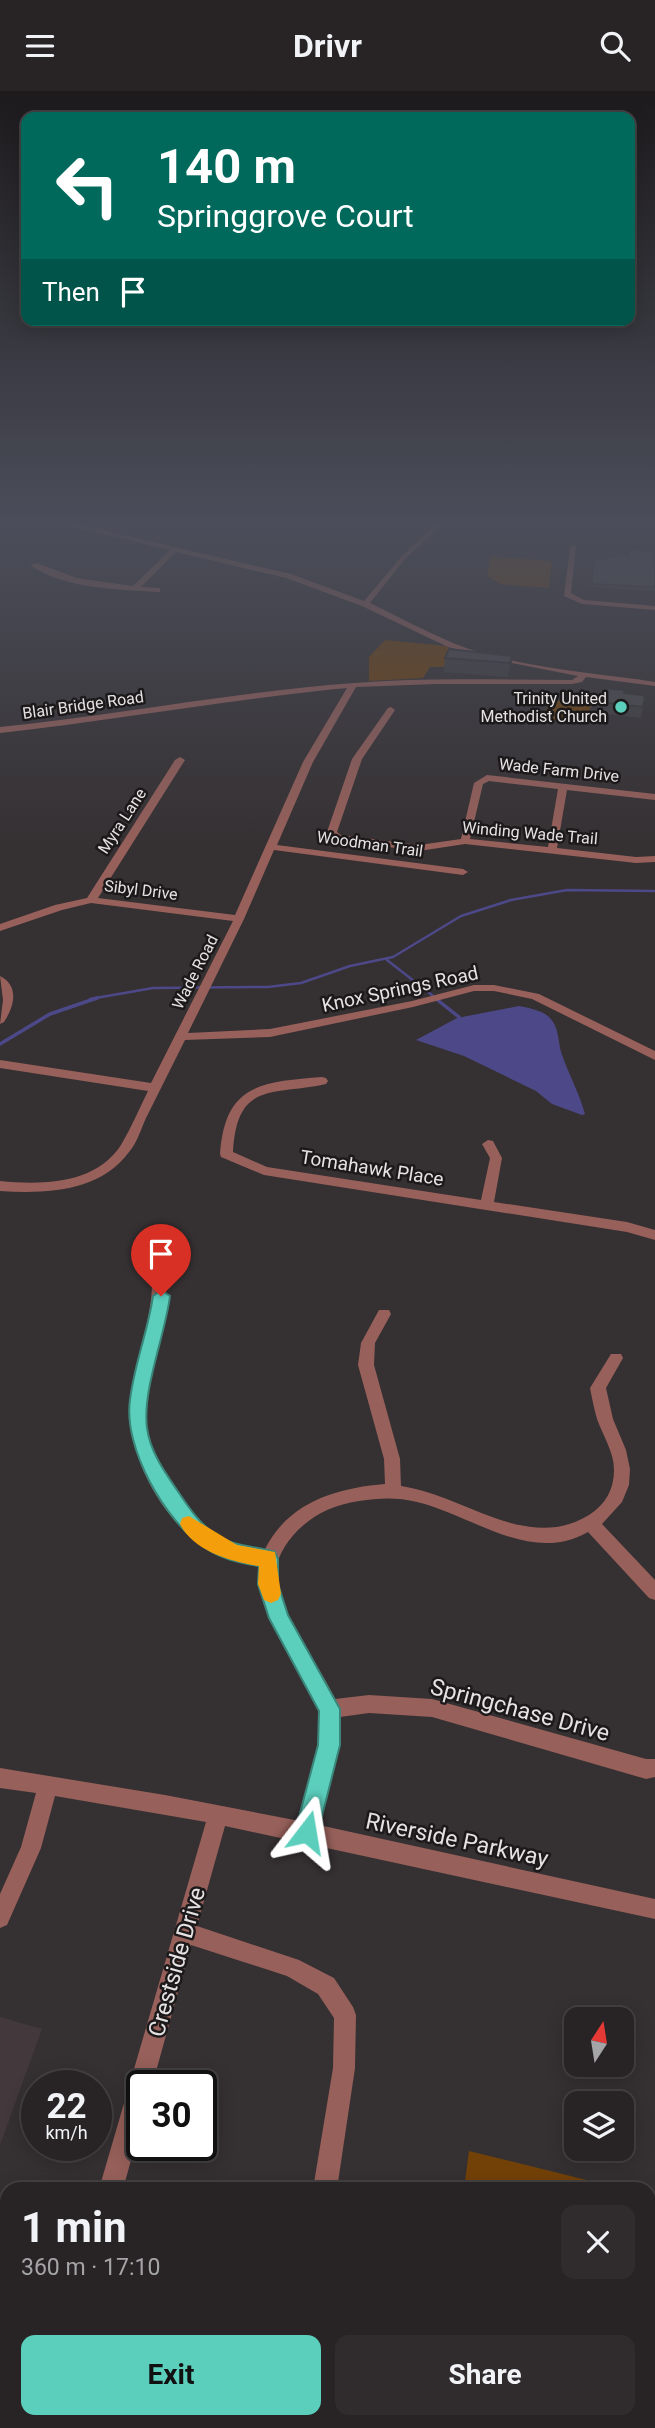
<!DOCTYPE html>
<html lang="en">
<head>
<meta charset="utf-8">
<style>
  body { margin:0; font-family:Roboto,sans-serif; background:#302c2e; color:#f1f3f6; height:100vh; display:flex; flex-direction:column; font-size:26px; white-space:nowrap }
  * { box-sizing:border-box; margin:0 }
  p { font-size:23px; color:#a5a4a7 }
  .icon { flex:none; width:38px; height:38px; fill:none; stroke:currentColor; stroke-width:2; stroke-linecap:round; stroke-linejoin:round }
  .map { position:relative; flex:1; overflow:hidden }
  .sheet { position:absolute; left:0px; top:2091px; width:656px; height:247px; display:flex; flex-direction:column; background:#282426; border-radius:21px 21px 0 0; box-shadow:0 4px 18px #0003,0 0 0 2px #444143 }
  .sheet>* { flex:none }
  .guide { position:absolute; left:21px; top:21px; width:614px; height:214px; border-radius:14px; box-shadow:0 4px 18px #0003,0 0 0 2px #444143; background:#00695c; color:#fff; overflow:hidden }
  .needle { width:46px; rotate:12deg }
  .fabs { position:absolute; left:564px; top:1916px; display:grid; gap:14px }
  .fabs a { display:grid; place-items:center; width:70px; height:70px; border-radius:14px; background:#282426; box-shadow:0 4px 18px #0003,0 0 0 2px #444143; font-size:35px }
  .speed { position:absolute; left:21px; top:1979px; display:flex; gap:14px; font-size:35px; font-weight:700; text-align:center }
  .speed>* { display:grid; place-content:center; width:91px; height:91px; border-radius:50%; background:#282426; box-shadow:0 4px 18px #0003,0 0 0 2px #444143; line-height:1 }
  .speed small { font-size:18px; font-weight:400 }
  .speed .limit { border:4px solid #111; border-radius:10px; background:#fff; color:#111 }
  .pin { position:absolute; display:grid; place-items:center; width:60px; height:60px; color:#fff; margin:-72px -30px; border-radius:50% 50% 50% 0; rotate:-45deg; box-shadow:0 0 7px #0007 }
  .pin .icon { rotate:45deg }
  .me { position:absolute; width:77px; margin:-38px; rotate:14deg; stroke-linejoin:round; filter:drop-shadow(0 0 5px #0008) }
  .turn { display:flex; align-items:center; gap:24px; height:147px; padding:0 21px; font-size:32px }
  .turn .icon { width:91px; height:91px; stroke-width:2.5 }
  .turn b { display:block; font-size:49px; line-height:60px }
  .then { display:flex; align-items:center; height:66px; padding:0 21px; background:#0003; gap:14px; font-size:26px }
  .round { display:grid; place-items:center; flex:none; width:74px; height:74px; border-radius:14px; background:#302c2e }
  .overview { display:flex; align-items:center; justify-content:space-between; height:119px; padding:0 21px }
  h1 { font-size:42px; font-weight:700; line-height:52px }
  .action { display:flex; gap:14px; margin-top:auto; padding:14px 21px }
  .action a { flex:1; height:80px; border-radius:14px; background:#5bcebc; color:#111; font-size:28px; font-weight:700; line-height:80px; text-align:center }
  .action a+a { background:#302c2e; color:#f1f3f6 }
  header { display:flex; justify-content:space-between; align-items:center; height:91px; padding:0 21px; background:#282426; font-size:32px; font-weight:700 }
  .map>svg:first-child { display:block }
</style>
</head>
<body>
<header><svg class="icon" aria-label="menu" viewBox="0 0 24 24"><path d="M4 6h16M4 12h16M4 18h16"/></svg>Drivr<svg class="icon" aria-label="search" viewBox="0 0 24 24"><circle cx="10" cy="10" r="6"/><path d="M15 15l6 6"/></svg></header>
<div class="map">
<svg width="655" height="2337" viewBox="0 0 655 2337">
  <rect width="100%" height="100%" fill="#353032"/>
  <path fill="#43383c" d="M0,1926L42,1938L0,2054Z"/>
  <path fill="#724108" d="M490,465L552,470L549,497L500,493L487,485Z
    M385,549L446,555L453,560L444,576H430L423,587L369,590V566Z
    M552,609L592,614C581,638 564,629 541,627Z
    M469,2060L623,2098H464Z
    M649,2105L655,2106V2337H436L437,2331H649Z"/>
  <path fill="#4d4988" d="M519,915C529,917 541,919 549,926C559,935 558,950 561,961C568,982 579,1001 585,1023L582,1024L552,1013L536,1000L464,965L416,949L457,927Z"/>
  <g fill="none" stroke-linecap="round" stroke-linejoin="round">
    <path stroke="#4d4988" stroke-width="2.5" d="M387,869L437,908
      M90,908L153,897L268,896L301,892L350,875L393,866L461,825L511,809L567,799L654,800"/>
    <path stroke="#4d4988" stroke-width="3.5" d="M435,907L459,926
      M0,953L50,923L97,907"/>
    <path fill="#97605a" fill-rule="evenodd" d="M50,430H62L291,483L364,510L401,466L439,430H446L405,468L370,512C397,525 425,540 453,552C514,577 590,581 655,591V595L586,586L582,591L572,593H436L356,596L313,671L277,754L463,778L468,781L463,784L274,759L244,828L188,942L270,938L412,910L474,894H494L539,903L655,960V969L532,908L494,900H474L413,916L270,946L185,949C172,975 159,1001 146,1027C141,1038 137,1052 129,1061C100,1101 45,1103 0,1100V1090C41,1094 95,1094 121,1054C131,1037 139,1018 148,1000L0,977V969L151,992L233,830L91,812L62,819L0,840V833L55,814L87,807L175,669L180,666L185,669L98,807L235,824L303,671L347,597C231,608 116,629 0,642V636C118,624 235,601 354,592C426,586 499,589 572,589L578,585L487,567L448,556L362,515L286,487L176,461L141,496L160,497V501H157C117,498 64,498 30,474L37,472L77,487L133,495L170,459Z
      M573,454L576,456L571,502L584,509L655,515V519L582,513L564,505L570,456Z
      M391,616L395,619L362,668L337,741L341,744L419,754L461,748L474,692L487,684L655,703V709L567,699L557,757L636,766L655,765V771L636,772L465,753L419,760L335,749L327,741L352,668L388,617ZM489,690L558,698L548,756L470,748L483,693Z
      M0,885C20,895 14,916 4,931L0,933L3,909Z
      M322,986L326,987L328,990L326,993C273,1005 237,989 233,1061L267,1076L481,1109L490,1067L482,1053L488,1049L493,1050L502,1067L494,1111L627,1131L655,1139V1149L627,1141L264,1084L221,1066L220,1063C225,993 261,991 322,986Z
      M159,1178L166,1183C168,1229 149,1266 146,1309C142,1361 175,1418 218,1446C232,1455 248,1457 264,1460C287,1412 335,1397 385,1393L384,1368L358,1274L361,1252L379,1219H389L391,1223L375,1252L374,1274L400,1368L401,1395C464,1404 527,1462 589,1424C606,1413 614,1398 614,1379C614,1361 603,1345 597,1328C594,1318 592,1307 590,1297L611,1263H621L623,1267L606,1297L613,1328L626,1359L630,1378L629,1394L622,1411L602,1433L655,1489V1509L649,1507L588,1441C531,1474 472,1424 417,1411C397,1406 379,1407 359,1410C334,1414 316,1422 298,1439C280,1458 272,1475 278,1501C287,1540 319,1572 335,1608L369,1604L432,1608L646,1668H655V1686L646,1688L432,1626L369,1622L340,1626L337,1661L319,1734L655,1808V1828L225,1735L197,1835L299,1869L334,1887L353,1916L356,1924L355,1977L337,2098H313L333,1977L334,1927L318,1903L287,1885L191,1854L152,1995H142V2030L123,2098H99L206,1731L55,1705L41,1757L7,1834L0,1837V1803L21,1756L36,1702L0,1697V1677L165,1704L300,1730C310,1697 328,1655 320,1620C317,1607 308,1594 301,1582C282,1551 254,1512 259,1474C242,1471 224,1467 209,1458C162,1431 125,1363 131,1309C135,1265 154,1227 152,1183Z
      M85,2331H111V2337H85Z"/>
  </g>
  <path fill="#403d40" d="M655,460V500L590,496L595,468H607Z
    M512,565L511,579L508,586L444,581L445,567Z
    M624,602L645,607L641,627L597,622L599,611Z"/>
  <path fill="#343234" d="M512,565L511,579L508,586L510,572Z"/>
  <path fill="#4a474b" stroke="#343234" stroke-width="2" d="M629,458L655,460V496L591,493L595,468H607V465L629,464Z
    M449,558L512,565L510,572L445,567Z
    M603,597L625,599L624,602L643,604L645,607L643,616L599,611Z"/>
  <linearGradient id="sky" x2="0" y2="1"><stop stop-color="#1d1a1c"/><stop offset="0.57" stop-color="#4b4e5a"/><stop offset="1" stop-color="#4b4e5a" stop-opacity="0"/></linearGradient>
  <rect width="655" height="757" fill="url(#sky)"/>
  <path fill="#5bcebc" stroke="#3b867a" stroke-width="2" d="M161,1199L170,1205C165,1245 142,1299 147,1337C150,1360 164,1380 177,1399C189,1417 200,1434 219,1446C237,1456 256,1455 275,1461L278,1468V1493L288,1524L340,1618V1654L318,1741L315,1749L307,1752L299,1749L295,1741L318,1654L319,1620L269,1527L258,1493L259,1475C239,1472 221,1468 204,1456C165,1430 123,1357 130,1309C134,1274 148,1240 153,1205Z"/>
  <path fill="#f59e0b" d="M189,1425L237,1454L275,1461L281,1503L278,1509L271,1512L264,1509L258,1493L259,1475C232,1471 193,1460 180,1433L182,1427Z"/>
  <circle fill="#5bcebc" stroke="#1b191a" stroke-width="2.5" cx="621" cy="616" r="7"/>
  <g text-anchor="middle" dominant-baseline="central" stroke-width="5" stroke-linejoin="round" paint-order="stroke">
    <g font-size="16" fill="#e6e2e4" stroke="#1b191a" text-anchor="end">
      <text x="607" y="607">Trinity United<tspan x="607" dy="18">Methodist Church</tspan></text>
    </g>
    <g font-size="16" fill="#e6e2e4" stroke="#1b191a">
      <text transform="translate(83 614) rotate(-8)">Blair Bridge Road</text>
      <text transform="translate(559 679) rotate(6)">Wade Farm Drive</text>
      <text transform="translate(122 730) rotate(-57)">Myra Lane</text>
      <text transform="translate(530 742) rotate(5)">Winding Wade Trail</text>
      <text transform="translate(370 753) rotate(8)">Woodman Trail</text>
      <text transform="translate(141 799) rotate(7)">Sibyl Drive</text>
      <text transform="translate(195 881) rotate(-63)">Wade Road</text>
    </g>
    <g font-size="19" fill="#e6e2e4" stroke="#1b191a">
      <text transform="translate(400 898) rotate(-12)">Knox Springs Road</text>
      <text transform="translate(372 1077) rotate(9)">Tomahawk Place</text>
    </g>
    <g font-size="23" fill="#e6e2e4" stroke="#1b191a">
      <text transform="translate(520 1619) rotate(15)">Springchase Drive</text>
      <text transform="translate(457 1749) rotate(12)">Riverside Parkway</text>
      <text transform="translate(177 1871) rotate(-74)">Crestside Drive</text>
    </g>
  </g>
</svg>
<div class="fabs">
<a><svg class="needle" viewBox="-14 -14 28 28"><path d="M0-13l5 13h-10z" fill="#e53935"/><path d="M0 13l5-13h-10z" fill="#a5a4a7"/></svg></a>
<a><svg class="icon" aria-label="layers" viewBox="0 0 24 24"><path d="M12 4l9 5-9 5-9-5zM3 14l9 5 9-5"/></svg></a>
</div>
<div class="speed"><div>22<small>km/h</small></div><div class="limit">30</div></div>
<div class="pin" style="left:161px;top:1205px;background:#d93025"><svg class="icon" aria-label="arrive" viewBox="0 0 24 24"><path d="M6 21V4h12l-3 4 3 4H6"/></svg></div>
<svg class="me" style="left:307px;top:1741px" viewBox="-20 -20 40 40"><path d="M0-17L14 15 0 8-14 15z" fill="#5bcebc" stroke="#fff" stroke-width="4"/></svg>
<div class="guide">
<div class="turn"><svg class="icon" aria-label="left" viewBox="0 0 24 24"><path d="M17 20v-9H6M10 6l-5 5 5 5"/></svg><div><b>140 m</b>Springgrove Court</div></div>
<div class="then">Then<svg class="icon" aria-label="arrive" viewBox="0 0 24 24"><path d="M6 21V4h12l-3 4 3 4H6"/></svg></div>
</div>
<section class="sheet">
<div class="overview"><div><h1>1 min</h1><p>360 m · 17:10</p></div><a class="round"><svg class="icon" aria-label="close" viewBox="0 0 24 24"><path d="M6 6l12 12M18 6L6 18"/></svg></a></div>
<div class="action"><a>Exit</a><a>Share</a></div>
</section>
</div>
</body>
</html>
